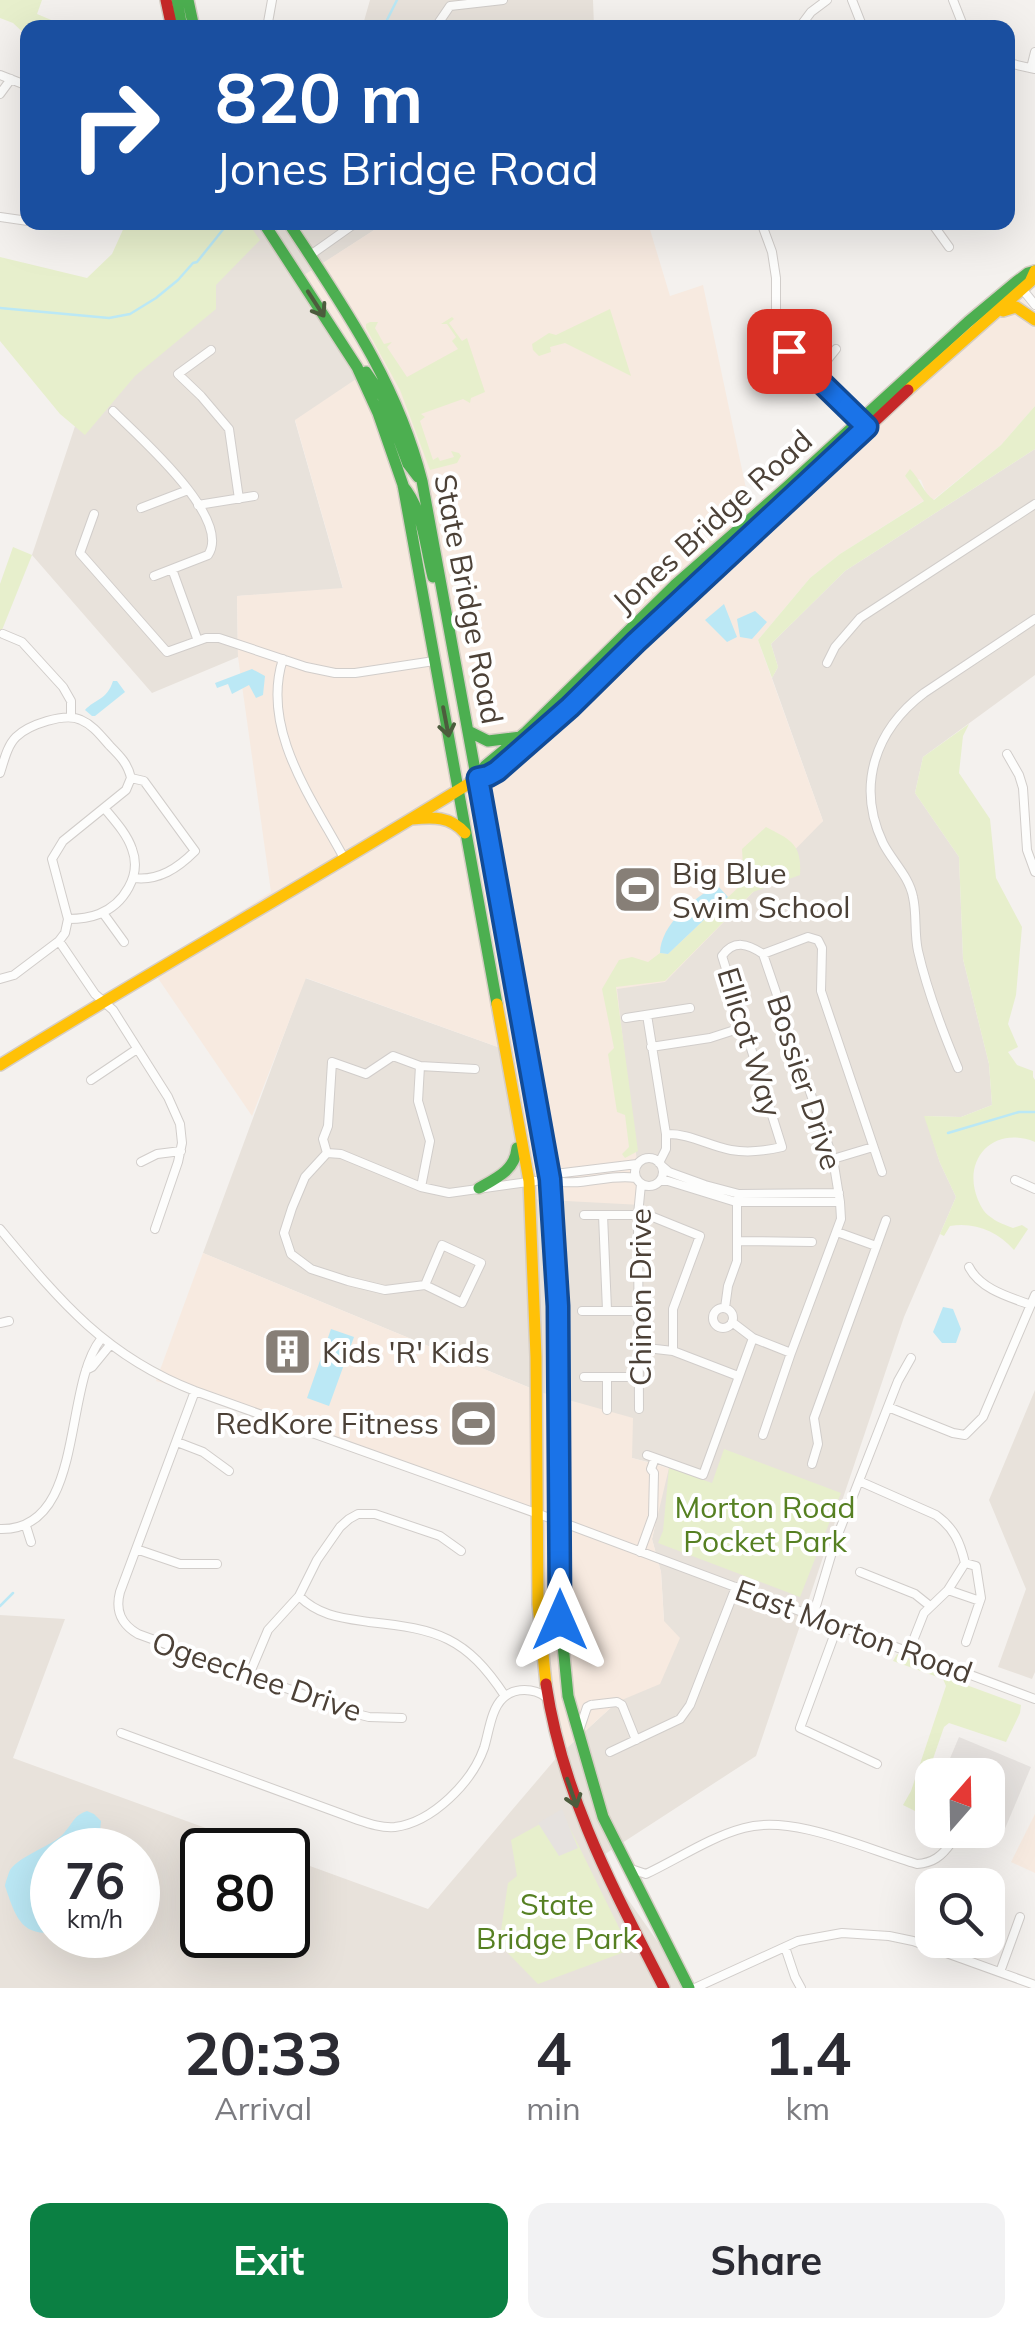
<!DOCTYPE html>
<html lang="en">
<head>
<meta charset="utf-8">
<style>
  body { margin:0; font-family:Mulish,sans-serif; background:#f2f2f3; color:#2b2b33; height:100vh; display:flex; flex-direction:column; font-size:38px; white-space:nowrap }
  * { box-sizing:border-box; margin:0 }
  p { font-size:32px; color:#7c7c81 }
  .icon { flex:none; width:55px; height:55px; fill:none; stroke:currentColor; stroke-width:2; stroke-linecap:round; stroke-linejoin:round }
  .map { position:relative; height:1988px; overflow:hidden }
  .details { display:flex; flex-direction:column; background:#fff; flex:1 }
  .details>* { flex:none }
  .banner { position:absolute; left:20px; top:20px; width:995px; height:210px; border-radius:20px; box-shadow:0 10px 40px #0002; background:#1a4fa0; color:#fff; overflow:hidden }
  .needle { width:65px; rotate:20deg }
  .buttons { position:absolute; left:915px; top:1758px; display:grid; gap:20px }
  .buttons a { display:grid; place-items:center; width:90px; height:90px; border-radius:20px; background:#fff; box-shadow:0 10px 40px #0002; font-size:50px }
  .speed { position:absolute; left:30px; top:1828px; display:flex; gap:20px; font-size:50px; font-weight:700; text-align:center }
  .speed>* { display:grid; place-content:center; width:130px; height:130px; border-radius:50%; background:#fff; box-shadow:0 10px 40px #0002; line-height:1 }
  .speed small { font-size:25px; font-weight:400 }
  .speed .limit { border:5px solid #111; border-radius:15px; background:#fff; color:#111 }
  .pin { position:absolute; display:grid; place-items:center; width:85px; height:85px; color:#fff; margin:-42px; border-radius:20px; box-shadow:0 5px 15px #0006 }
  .me { position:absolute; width:110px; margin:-55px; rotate:0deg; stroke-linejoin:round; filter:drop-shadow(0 0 8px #0008) }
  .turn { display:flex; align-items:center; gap:35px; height:210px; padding:0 30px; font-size:45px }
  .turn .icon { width:130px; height:130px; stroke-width:2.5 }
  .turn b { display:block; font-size:70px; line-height:85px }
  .eta { display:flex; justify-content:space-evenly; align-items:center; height:170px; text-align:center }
  .eta b { font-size:60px; font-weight:700; line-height:70px }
  .cta { display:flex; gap:20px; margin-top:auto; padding:20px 30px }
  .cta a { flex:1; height:115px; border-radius:20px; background:#0b8043; color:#fff; font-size:40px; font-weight:700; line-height:115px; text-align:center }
  .cta a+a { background:#f2f2f3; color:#2b2b33 }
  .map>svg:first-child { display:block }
</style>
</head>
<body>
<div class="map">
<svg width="1035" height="1988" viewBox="0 0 1035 1988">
  <rect width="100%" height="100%" fill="#f4f1ee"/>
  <path fill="#e8e2db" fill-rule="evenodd" d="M370,0H593L594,27L362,28Z
    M143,223H385L302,277L359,378L295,421L343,589L237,596L238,657L152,693L32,555Z
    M1035,449V675L923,757L915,793L959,857L963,959L989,1064L992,1105L961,1117L925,1116L940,1163L956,1197L904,1317L756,1756L599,1858L690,1988H0V1615L65,1619L13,1758L266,1850H202V1935H288V1858L428,1909L558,1756L617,1702L664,1621L661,1572L652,1539L668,1467L632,1458L540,1392L203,1253L305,978L509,1051L617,989L823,821L772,678L778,667L771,644L845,571ZM52,1850H138V1935H52Z
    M1035,1390V1672L1032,1679L998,1667L1026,1589L989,1500Z"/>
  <path fill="#f7eae0" d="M385,223H648L670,296L703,285L751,512L1016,290L1035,315V406L1001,445L933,500L927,495L921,480L905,476L925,500L840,554L810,578L758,640L823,821L665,982L617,989L642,1205L528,1199L509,1051L306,978L252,1116L151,968L271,892L238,657L237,596L343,588L295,420L359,377L301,277Z
    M203,1253L540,1392L633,1418L632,1458L669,1468L652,1539L661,1572L664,1621L680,1638L660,1684L617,1702L558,1756L535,1511L192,1391L156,1381Z
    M1035,1814V1873L1011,1862Z"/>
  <path fill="#e7efcc" d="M0,0H42L37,14L68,27L28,28L27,36L13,23L0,18Z
    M126,223H248L260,240L216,285V309L135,376L85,435L60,414L0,341V257L87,278L112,254Z
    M610,309L631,376L565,343L550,347L551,352L539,356L533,350L532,344L549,333L556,335Z
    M452,317L454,319L449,323L462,341L467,338L485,392L471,398L470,403L463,399L421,414L425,417L420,421L433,460L438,457L440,461L454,457L451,451L459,453L461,456L457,463L430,470L400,390L366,328V324L370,322H378L375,328L384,344L392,342L387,347L407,377L458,349L452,341L456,337L447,324H441Z
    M1035,406V449L845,571L771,644L778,667L772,678L758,640L810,578L840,554L924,501L905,476L910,469C920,479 924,494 934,500L1001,445Z
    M13,547L32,555L0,635V584Z
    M969,724L963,736L959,773L990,819L996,878L1022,927L1016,995L1008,1024L1018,1047L1008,1052L1017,1065L1033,1071V1077L1035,1080V1142C994,1125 961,1159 978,1200C981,1207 985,1214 992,1218C998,1223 1006,1225 1013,1228L1022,1225L1028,1229L1014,1250C997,1231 975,1222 950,1226L944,1236L940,1234L956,1197L940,1163L924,1116L961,1117L992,1105L989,1064L963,959L959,857L915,793L923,757Z
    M766,827C791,840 802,844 800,875L753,892L665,981L616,987L638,1151L625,1158L622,1154L629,1147L625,1115L617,1112L608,1054L614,1048L602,989L619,960L632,957L648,962L660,953L668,954L744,882L742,849Z
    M724,1449L841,1493L800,1597L658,1543L663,1531L669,1468L712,1483Z
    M897,1654L954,1675L961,1683L1021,1705L1020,1713L1006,1742L949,1723L944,1727L915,1811L903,1805L911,1791L946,1686L943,1679L893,1661Z
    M562,1812L630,1950L538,1984L499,1944L508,1883L517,1876L511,1840Z"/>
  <path fill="#e6e2df" d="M959,1737L1031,1767L1004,1831L988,1824V1775H943Z
    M562,1809L578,1848L559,1856L538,1823Z"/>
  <path fill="#bbe8f5" d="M724,604L737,637L727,642L705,620Z
    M755,611L767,622L752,639L740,637L737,619Z
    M252,669L265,676L263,695L256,698L249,685L232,694L228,684L217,688L215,683Z
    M113,681H117L125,692L95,716H92L85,710C95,699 107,700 113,681Z
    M717,885L728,897L668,954L660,953C661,924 693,899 717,885Z
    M943,1307L953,1309L961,1329L956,1343H942L933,1332Z
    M331,1329L354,1337L329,1406L307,1398Z
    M87,1811L94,1814L101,1821L100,1832L82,1844L79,1850H52V1932C20,1937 14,1912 5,1886C5,1884 9,1872 10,1870C20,1855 53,1846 64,1833C73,1823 74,1815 87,1811Z"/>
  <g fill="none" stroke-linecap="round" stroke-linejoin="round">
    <path stroke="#bbe8f5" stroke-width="2.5" d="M383,28L397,0
      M0,308L109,318L130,314L156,298L178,280L193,263L197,262L229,222
      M948,1133L1019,1112H1035
      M0,1606L13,1593"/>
    <defs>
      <path id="street" d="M852,0L863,28
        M953,0L964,28
        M267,28L272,0
        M435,28L450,6L503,0
        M799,28L811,12L827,0
        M1008,63L1035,69
        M1031,68L1035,52
        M0,75L28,86
        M0,94L11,79
        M0,217L28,221
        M43,222L57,224L69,222
        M761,222L772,252L776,278V316L780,336L789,351L860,421
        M931,222L949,247
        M309,256L357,222
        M1019,285L1035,305
        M211,350L178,374L201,396L229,429L239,499
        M815,375L836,349
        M113,411C138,436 233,518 208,555L154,576
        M198,505L254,496
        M141,508L188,490
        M94,514L80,553L167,652L206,638H219L306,667L335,673H355L434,661
        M172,569L198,641
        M3,634L22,642L63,687L71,701V716
        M283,659C260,730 313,800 345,860
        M827,663L835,647L860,618L1035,504
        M1007,754L1019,775L1023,788L1027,850L1035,872
        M0,773C4,761 7,746 16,737C28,725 65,712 81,720C93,725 101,736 110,746C120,756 128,764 131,778L144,781L195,851C178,868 159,881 134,878
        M103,913L124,942
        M68,919C79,919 89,918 99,914C124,904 142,875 132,849C127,834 115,821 105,809
        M59,941L95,994L113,1010L168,1097L180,1124L182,1143L178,1162L155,1229
        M763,954L808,937L818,940L822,948L821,991L882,1172
        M0,979L14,975L59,941L65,933L68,919L52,859L63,841L126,790L131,778
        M647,1015L666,1134V1149L659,1163
        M626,1018L690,1008
        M651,1047L710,1038L744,1027
        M420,1066L418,1101L430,1141L421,1187
        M958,1068C942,1030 927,990 918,951C914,933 917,914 913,897C909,876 892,861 883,843C856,786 875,730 924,693L1035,619
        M91,1080L137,1049
        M666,1134C689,1133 709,1146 731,1150C748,1153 765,1151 782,1147L722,956C734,939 748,944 763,954L833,1159L840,1202L841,1219L791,1353L753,1338
        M327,1153L323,1139L328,1126L332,1062L366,1074L393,1056L420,1066L475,1069
        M635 1172a14 14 0 1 1 28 0a14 14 0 1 1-28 0Z
        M833,1159L873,1147
        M141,1162L157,1154L181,1151
        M662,1166L669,1172L705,1185L739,1194L839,1193
        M550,1179L555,1174L637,1164
        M1015,1180L1035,1189
        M660,1181H668L736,1202H840
        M584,1215H648L700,1236L673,1309V1351
        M603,1215L607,1310
        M0,1229C60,1301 105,1356 195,1391L572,1526L1035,1699
        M837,1232L876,1246
        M737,1241L812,1242
        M969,1267C980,1289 1009,1297 1031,1305
        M425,1285L442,1245L481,1263L462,1303L425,1285L385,1290L348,1281L311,1269L291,1254L284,1233L292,1208L305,1177L327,1153L341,1154L421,1187L449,1193L550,1179C576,1189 608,1173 636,1178
        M713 1318a10 10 0 1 1 20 0a10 10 0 1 1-20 0Z
        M725,1308L728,1286L737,1261V1200
        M582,1311H638
        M0,1323L9,1321
        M638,1347L673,1351L738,1376
        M86,1370L92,1367L110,1345
        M584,1377H638
        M195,1391L120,1592C115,1611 121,1624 138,1634L357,1714L369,1717L402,1718
        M888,1407L953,1433L965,1435L983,1417L1035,1295
        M639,1409L638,1215L641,1184
        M607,1410V1377
        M763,1435L791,1353
        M177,1442L203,1452L229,1471
        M647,1455L703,1475L753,1338L732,1322
        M812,1464L818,1444L814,1418L886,1220
        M859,1481L936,1515C954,1528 960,1542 965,1563
        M26,1526L31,1542
        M0,1529C86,1531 62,1388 101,1339
        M136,1549L180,1564H217
        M640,1552L653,1516L654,1473L651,1469L655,1458
        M965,1563L976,1566L981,1598L966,1642
        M860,1572L915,1594L930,1606
        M948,1590L980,1601
        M299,1596C319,1616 342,1618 369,1622C438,1629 466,1637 505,1696
        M813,1616L835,1542L898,1381L911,1358
        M838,1625L800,1728L877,1764
        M909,1651L924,1613L948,1590L965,1563
        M249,1675L268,1630L299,1596L317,1560L340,1527L349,1519L358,1514H375L440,1536L461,1551
        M591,1705L617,1702L622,1705L636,1740
        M580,1728L587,1707L591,1705
        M121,1733L358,1820C370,1824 382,1828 395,1827C433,1822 472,1782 484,1748C489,1732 491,1709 503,1698C515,1687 534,1688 546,1697
        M610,1752L680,1719L690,1705L736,1587
        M631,1869L646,1874C678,1859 710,1837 744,1828C794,1814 868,1850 917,1864C933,1863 942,1856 951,1843
        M785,1947L795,1977L801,1988
        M1000,1972L1020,1917
        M695,1988L798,1941L842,1933L889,1936L913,1941L1035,1985"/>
      <path id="fast" d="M177,0L182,28
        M188,0L194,28
        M263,222L357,367L378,413L403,485L497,1004
        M288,222C343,306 397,382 422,481L550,1179L558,1306L559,1363
        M366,372L383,397L408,464L418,477
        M403,486C424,511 425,547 433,577
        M470,732L488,741L521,737
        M478,778L485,766L526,732L675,585L787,487L968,322L1016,282L1028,273L1035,271
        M479,1188C497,1178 515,1170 517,1148
        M561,1592V1624L568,1696L603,1817L689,1988"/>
      <path id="slow" d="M1003,311L1016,307L1035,320
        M908,390L1030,282L1035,271
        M412,819C433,817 450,816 465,833
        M497,1004L529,1181L536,1357L538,1604L546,1684
        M0,1065C158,967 320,876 478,778L497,771L562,715"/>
      <path id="jam" d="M166,0L172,28
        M562,715L908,390
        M559,1363L561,1592
        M546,1684C563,1797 613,1888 664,1988"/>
    </defs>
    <use href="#street" stroke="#d1cdca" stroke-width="10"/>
    <use href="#fast" stroke="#d6cec5" stroke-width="14"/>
    <use href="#slow" stroke="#d6cec5" stroke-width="14"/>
    <use href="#jam" stroke="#d6cec5" stroke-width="14"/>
    <use href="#street" stroke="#fdfdfc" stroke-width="8"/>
    <use href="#fast" stroke="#4caf50" stroke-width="11"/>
    <use href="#slow" stroke="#ffc107" stroke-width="11"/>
    <use href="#jam" stroke="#c62828" stroke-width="11"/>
  </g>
  <defs><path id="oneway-shaft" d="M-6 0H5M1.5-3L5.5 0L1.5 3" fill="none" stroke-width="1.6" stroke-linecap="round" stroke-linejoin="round" transform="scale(2.5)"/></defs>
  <g stroke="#4c5c3d">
    <use href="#oneway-shaft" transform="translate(316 304) rotate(57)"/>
    <use href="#oneway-shaft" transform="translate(446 722) rotate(79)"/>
    <use href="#oneway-shaft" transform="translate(572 1793) rotate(71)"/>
  </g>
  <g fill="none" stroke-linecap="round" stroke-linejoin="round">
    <defs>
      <path id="route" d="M560,1620L558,1306L550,1179L478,778L488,776L497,771L570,707L636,642L867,427L789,351"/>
    </defs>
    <use href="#route" stroke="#114b97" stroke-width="25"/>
    <use href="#route" stroke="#1a73e8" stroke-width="18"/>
  </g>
  <defs>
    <symbol id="stadium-square" viewBox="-11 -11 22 22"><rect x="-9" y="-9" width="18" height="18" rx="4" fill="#877f77" stroke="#fff"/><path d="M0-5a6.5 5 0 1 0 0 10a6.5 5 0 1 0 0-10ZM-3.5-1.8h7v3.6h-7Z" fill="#fff"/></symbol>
    <symbol id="building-square" viewBox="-11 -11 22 22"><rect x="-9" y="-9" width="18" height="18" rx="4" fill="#877f77" stroke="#fff"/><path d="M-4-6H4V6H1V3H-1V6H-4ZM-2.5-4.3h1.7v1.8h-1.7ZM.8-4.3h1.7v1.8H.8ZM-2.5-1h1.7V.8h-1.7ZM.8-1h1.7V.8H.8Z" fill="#fff"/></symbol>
  </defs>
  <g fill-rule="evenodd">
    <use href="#stadium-square" x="610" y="862" width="55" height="55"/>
    <use href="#building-square" x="260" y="1324" width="55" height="55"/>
    <use href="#stadium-square" x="446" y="1396" width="55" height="55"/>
  </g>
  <g text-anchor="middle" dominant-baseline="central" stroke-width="8" stroke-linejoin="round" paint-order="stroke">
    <g font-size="30" fill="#4c4137" stroke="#fff">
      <text transform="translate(712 521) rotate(-42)">Jones Bridge Road</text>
      <text transform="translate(469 599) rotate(79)">State Bridge Road</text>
      <text transform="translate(750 1042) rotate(73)">Ellicot Way</text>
      <text transform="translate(805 1082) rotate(72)">Bossier Drive</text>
      <text transform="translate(640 1297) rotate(-90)">Chinon Drive</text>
      <text transform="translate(854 1631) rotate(20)">East Morton Road</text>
      <text transform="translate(257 1676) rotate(19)">Ogeechee Drive</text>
    </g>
    <g font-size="30" fill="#4c4137" stroke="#fff" text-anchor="start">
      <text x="672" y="873">Big Blue<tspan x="672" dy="34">Swim School</tspan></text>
      <text x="322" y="1352">Kids 'R' Kids</text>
      <text x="439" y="1423" text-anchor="end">RedKore Fitness</text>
    </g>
    <g font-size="30" fill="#568022" stroke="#fff">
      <text x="765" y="1507">Morton Road<tspan x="765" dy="34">Pocket Park</tspan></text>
      <text x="557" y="1904">State<tspan x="557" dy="34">Bridge Park</tspan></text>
    </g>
  </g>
</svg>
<div class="buttons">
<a><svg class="needle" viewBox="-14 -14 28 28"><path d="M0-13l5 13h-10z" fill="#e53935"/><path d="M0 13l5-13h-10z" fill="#7c7c81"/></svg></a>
<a><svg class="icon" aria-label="search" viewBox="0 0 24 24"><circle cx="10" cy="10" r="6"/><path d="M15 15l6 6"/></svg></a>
</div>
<div class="speed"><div>76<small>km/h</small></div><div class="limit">80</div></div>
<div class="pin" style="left:789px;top:351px;background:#d93025"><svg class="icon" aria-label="arrive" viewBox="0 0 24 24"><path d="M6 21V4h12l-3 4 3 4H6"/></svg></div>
<svg class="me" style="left:560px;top:1620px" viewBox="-20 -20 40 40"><path d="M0-17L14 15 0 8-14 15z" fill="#1a73e8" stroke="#fff" stroke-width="4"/></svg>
<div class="banner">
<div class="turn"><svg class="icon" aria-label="right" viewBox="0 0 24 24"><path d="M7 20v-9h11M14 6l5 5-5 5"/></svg><div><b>820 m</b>Jones Bridge Road</div></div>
</div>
</div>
<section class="details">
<div class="eta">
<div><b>20:33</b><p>Arrival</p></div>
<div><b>4</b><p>min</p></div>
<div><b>1.4</b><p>km</p></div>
</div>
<div class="cta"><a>Exit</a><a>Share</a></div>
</section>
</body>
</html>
